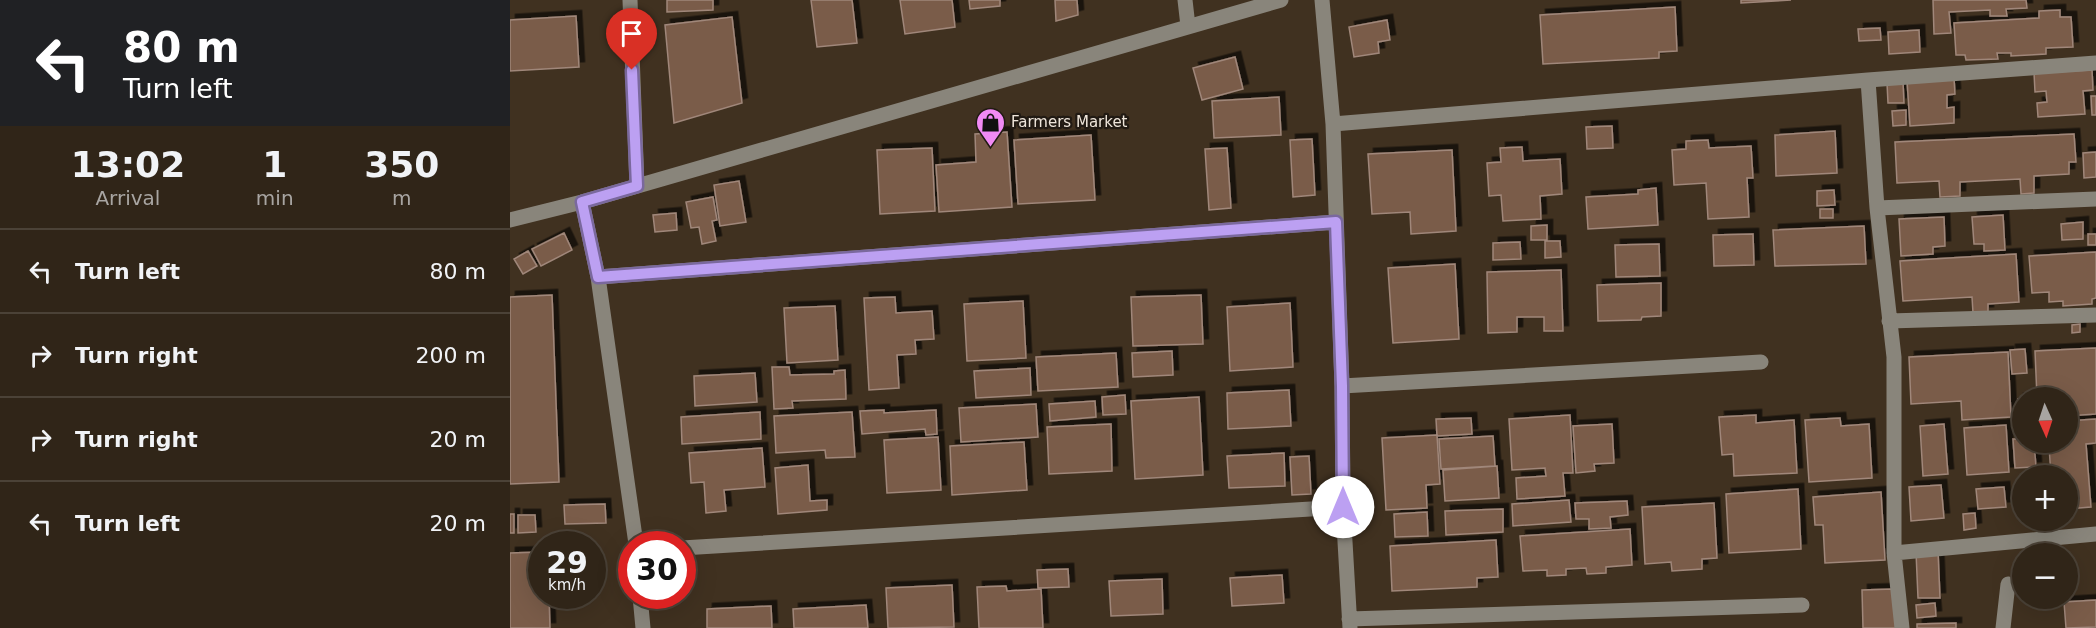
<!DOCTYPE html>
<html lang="en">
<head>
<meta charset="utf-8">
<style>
  body { margin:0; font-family:"DejaVu Sans",sans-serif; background:#3c3125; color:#f1f3f6; height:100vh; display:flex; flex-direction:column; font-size:22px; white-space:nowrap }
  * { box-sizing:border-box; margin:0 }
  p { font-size:20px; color:#a8a5a2 }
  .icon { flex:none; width:33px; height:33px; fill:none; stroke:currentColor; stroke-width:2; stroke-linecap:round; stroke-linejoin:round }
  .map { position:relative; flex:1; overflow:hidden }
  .panel { display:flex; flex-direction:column; background:#302518; width:510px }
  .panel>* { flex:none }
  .banner { background:#202124; color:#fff; overflow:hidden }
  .needle { width:39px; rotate:177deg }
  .buttons { position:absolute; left:1502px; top:387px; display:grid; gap:12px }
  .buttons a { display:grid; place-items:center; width:66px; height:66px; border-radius:50%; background:#302518; box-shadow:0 6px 24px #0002,0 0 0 2px #4b4237; font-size:30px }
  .speed { position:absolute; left:18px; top:531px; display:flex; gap:12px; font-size:30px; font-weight:700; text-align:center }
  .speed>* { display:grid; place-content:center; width:78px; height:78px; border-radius:50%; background:#302518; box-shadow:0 6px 24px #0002,0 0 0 2px #4b4237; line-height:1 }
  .speed small { font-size:15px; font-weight:400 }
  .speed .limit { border:9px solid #d22; background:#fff; color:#111 }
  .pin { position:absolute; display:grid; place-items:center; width:51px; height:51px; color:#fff; margin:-62px -26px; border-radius:50% 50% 50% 0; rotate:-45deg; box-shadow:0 0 6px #0007 }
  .pin .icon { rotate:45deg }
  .me { position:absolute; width:66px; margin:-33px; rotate:0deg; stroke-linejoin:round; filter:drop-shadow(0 0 4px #0008) }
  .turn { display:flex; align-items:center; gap:21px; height:126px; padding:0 24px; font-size:27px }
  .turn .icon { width:78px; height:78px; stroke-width:2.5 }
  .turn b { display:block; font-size:42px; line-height:51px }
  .eta { display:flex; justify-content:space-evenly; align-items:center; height:102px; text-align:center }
  .eta b { font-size:36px; font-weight:800; line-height:42px }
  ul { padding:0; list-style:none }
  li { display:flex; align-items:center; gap:18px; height:84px; padding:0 24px; border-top:2px solid #4b4237 }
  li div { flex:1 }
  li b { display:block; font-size:22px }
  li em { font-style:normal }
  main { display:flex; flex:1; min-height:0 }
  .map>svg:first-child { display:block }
</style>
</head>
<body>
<main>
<section class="panel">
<div class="banner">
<div class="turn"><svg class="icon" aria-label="left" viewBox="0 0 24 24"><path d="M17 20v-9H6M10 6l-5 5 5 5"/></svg><div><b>80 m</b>Turn left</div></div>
</div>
<div class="eta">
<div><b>13:02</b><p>Arrival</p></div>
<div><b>1</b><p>min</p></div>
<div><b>350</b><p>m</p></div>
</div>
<ul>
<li><svg class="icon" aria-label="left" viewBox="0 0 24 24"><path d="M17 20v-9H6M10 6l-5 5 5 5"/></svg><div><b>Turn left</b></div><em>80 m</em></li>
<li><svg class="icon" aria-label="right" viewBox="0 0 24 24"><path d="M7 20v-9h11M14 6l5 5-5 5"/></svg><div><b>Turn right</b></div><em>200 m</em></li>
<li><svg class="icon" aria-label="right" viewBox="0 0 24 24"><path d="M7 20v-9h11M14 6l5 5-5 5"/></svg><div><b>Turn right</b></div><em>20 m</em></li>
<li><svg class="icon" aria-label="left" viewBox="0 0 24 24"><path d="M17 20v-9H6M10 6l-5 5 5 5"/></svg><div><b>Turn left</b></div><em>20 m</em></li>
</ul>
</section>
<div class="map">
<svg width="1586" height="628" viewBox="0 0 1586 628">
  <defs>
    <filter id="shadow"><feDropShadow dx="5.5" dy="-5.5" stdDeviation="0" flood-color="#0009"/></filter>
  </defs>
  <rect width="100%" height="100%" fill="#403120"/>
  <path fill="#7a5b4a" stroke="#a0877a" stroke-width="1.5" filter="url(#shadow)" d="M157,0H203V10L157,12Z
    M301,0H342L347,43L307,47Z
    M390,0H442L445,27L395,34Z
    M459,0H490V6L460,9Z
    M545,0H567L568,15L546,21Z
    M1231,0H1281L1231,3Z
    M1423,0H1516L1517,8L1496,9L1497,16H1480V10L1439,12L1441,33L1424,34Z
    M1165,7L1167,51L1149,52V58L1033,64L1030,15Z
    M1550,10V17H1561L1563,47L1536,48V54L1501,56V53H1487L1488,59L1456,60L1455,55H1446L1444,23L1529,18V11Z
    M66,16L69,67L0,71V20Z
    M222,17L232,103L164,123L155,25Z
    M877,20L880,40L868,42L869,53L844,57L839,27Z
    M1370,28L1371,40L1349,41L1348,29Z
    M1409,30L1410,52L1379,54L1378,32Z
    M725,57L733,89L692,100L683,68Z
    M1582,70L1583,90L1573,91L1575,114L1528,117L1527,103L1537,102L1536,91L1525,92L1524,73Z
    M1444,78L1445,94L1437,95V108L1444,107V123L1400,126L1397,80Z
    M1393,82L1394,103H1378L1377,83Z
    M1581,96H1586V115H1582Z
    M769,97L771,135L704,138L702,101Z
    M1396,110V125L1383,126L1382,111Z
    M1102,126L1103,148L1077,149L1076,127Z
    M1325,131L1327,173L1266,176L1265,135Z
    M497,132L502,207L429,212L426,165L466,162L465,134Z
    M1564,134L1566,162H1559V174L1524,176V193L1511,194L1510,179L1450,182V196L1430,197L1429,181L1387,183L1385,142Z
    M581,135L585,200L508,204L504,140Z
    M802,139L805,195L783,197L780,140Z
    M1198,140L1199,148L1241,146L1243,178H1237L1239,217L1198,219L1196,183L1164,185L1162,150L1176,149V141Z
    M1012,147L1013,161L1050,159L1052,194L1030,196L1031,219L993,221L991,195L979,196L977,163L991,162L990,148Z
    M422,148L425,211L370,214L367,150Z
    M717,148L721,208L699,210L695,149Z
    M942,150L946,231L901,234L900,212L862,214L858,154Z
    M1586,152V177L1574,178L1573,153Z
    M229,181L236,222L210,226L204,185Z
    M1146,188L1148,225L1078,229L1076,197L1128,194V190Z
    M1324,190L1325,205L1307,206V191Z
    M203,197L207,220L202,221L206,241L192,244L189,227L181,228L176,202Z
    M1310,209H1323V218H1310Z
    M166,213L167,230L145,232L143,215Z
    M1493,215L1495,250L1474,251V244H1464L1462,217Z
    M1434,217L1435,246L1423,247V254L1391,256L1389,219Z
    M1573,222V239L1552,240L1551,224Z
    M1037,225V240H1021V226Z
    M1354,226L1356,264L1265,266L1263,230Z
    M54,233L62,250L31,266L22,249Z
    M1243,234L1244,265L1204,266L1203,235Z
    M1578,234H1586V245H1578Z
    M1035,241H1050L1051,257L1035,258Z
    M1010,242L1011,259L983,260V243Z
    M1149,244L1150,276L1106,277L1105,245Z
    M18,251L27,266L13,274L4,259Z
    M1586,252V298L1582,299V304L1553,306V301L1539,302V292L1522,293L1519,256Z
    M1506,254L1509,302L1478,304V312L1463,313L1462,297L1393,301L1390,261Z
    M945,264L949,339L883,343L878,268Z
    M1051,270L1053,331H1034V317H1007V332L978,333L977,272Z
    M1151,283V316L1132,317L1131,320L1088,321L1087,285Z
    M42,295L49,482L0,484V297Z
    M691,295L693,344L623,346L621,297Z
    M385,297L386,313L422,311L424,339L405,340L406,354L387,355L389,388L359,390L354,298Z
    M513,301L516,358L457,361L454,304Z
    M780,303L783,367L720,371L717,307Z
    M325,306L328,360L277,363L274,308Z
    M1570,324V332L1562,333V325Z
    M1586,348V414L1557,416V398H1527L1525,351Z
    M1515,349L1517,373L1502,374L1500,350Z
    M662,351L663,375L623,377L622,353Z
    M1498,352L1501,417L1452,420L1451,401L1401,404L1399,357Z
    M606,353L608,387L528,391L526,357Z
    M262,367H279L280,375L324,374V371L335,370L336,399L282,401L283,408L264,409Z
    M520,368L521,395L466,398L464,371Z
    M245,373L247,402L185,406L184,376Z
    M779,390L781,426L718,429L717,393Z
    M615,395L616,414L593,415L592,397Z
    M689,397L693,475L625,479L621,401Z
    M1508,399H1512V416H1509Z
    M585,401L586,417L540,421L539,404Z
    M526,404L528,437L451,442L449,408Z
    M374,410V413L426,410L427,434L416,435L415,429L352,434L350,411Z
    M250,412L251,439L172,444L171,417Z
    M342,412L345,457L316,458L315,450L266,453L264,416Z
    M1060,415L1063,473H1053L1055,496L1007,499L1006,478L1036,476L1035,468L1002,470L999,419Z
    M1246,415V423L1284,420L1287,473L1224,476L1223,454L1212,455L1209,417Z
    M961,418L962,434L927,436L926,419Z
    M1330,418L1331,426L1359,424L1362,478L1299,482L1295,420Z
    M1586,419V443L1576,444L1581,507L1557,509V476H1541L1539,446H1531L1530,442H1557V421Z
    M601,424L602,471L539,474L537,427Z
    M1102,424L1104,463L1084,464L1085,471L1066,473L1063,426Z
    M1434,424L1438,474L1413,476L1410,426Z
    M1496,425L1499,472L1457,475L1454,428Z
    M927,435L930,484L916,485L917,508L876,510L872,438Z
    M983,436L985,466L931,469L929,439Z
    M428,437L431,490L377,493L374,440Z
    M1503,439H1512V442H1524L1526,467L1505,468Z
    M514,442L517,490L442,495L440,446Z
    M252,448L255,487L214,490L216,511L196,513L194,482L181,483L179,453Z
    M774,453L775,486L719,488L717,456Z
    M799,456L801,494L782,495L780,457Z
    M298,465L300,501L317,500V510L268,514L265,468Z
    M987,466L989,498L935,501L933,470Z
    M1431,485L1434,518L1401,521L1399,487Z
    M1494,487L1496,507L1468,509L1466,489Z
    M1288,489L1291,549L1219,553L1216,494Z
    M1371,492L1375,560L1315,563L1313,525H1305L1303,497Z
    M1059,500L1061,522L1003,526L1002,504Z
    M1117,501L1118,515L1100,517L1101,528L1079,529V519H1066L1065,503Z
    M1204,503L1207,558L1192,559V569L1162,571L1161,562L1135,564L1132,507Z
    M95,504L96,523L55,524L54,505Z
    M993,509V532L936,535L935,511Z
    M917,512L918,536L885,537L884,514Z
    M1465,513L1466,528L1454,530L1453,514Z
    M0,514H4V533H0Z
    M8,515H25L26,532L8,533Z
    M1120,529L1122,565L1096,567V573L1077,574L1076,568L1056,569V575L1037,576V570L1013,571L1010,536Z
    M986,540L988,577L967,578V587L882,591L880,546Z
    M1428,551L1430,598H1408L1406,552Z
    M32,552V596H39L40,628H0V553Z
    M558,569L559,587L528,588L527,570Z
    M772,575L774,603L722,606L720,578Z
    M652,579L653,614L601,616L599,581Z
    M442,585L444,627L378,628L376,588Z
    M496,586L497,591L531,589L533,628H469L467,587Z
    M1384,589L1386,628H1353L1352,590Z
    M1586,600V627L1556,628L1554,602Z
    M1425,603L1426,616L1407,618L1406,605Z
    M356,605L358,628H284L283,609Z
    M261,606L262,628H197V609Z
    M1446,623V628H1407V624Z"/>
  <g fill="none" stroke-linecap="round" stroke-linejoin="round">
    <path stroke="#89857b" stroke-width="15" d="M120,0L127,186
      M675,0L678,26
      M812,0L823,124L832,386L833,507L840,628
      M1358,80L1586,63
      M823,124L1358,80L1367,208L1384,357V553L1392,628
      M72,202L88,277L826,222
      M1367,208L1586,199
      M0,220L72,202L771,0
      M88,277L126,544
      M1379,321L1586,315
      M832,386L1251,362
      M172,548L833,507
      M1384,553L1586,534
      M130,596L133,628
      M839,619L1292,605
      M1493,628L1498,584"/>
  </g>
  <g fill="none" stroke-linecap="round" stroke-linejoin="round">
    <defs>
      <path id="route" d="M122,70L127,186L72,202L88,277L826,222L832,386L833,507"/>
    </defs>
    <use href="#route" stroke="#7a689d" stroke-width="15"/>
    <use href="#route" stroke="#bca0f2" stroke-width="10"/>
  </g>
  <defs>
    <symbol id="shop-pin" viewBox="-11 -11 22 30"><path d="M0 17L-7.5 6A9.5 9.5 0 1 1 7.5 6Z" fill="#f18af4" stroke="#211a13"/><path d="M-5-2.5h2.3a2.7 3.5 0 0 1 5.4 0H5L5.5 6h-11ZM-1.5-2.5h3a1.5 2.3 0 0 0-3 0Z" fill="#111"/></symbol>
  </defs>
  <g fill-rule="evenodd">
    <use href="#shop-pin" x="464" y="106" width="33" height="45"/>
  </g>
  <g text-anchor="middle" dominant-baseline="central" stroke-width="4.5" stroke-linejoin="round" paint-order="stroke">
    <g font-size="15" fill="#eee5da" stroke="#211a13" text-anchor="start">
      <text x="501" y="122">Farmers Market</text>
    </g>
  </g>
</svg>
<div class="buttons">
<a><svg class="needle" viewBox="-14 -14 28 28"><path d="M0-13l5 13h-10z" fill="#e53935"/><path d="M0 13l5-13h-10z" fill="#a8a5a2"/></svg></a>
<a>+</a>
<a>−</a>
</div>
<div class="speed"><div>29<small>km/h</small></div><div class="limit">30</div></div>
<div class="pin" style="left:122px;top:70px;background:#d93025"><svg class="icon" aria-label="arrive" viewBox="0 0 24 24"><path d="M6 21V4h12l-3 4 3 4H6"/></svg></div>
<svg class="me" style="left:833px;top:507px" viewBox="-20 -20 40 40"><circle r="19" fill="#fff"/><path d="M0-13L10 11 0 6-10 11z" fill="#bca0f2"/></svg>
</div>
</main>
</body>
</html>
